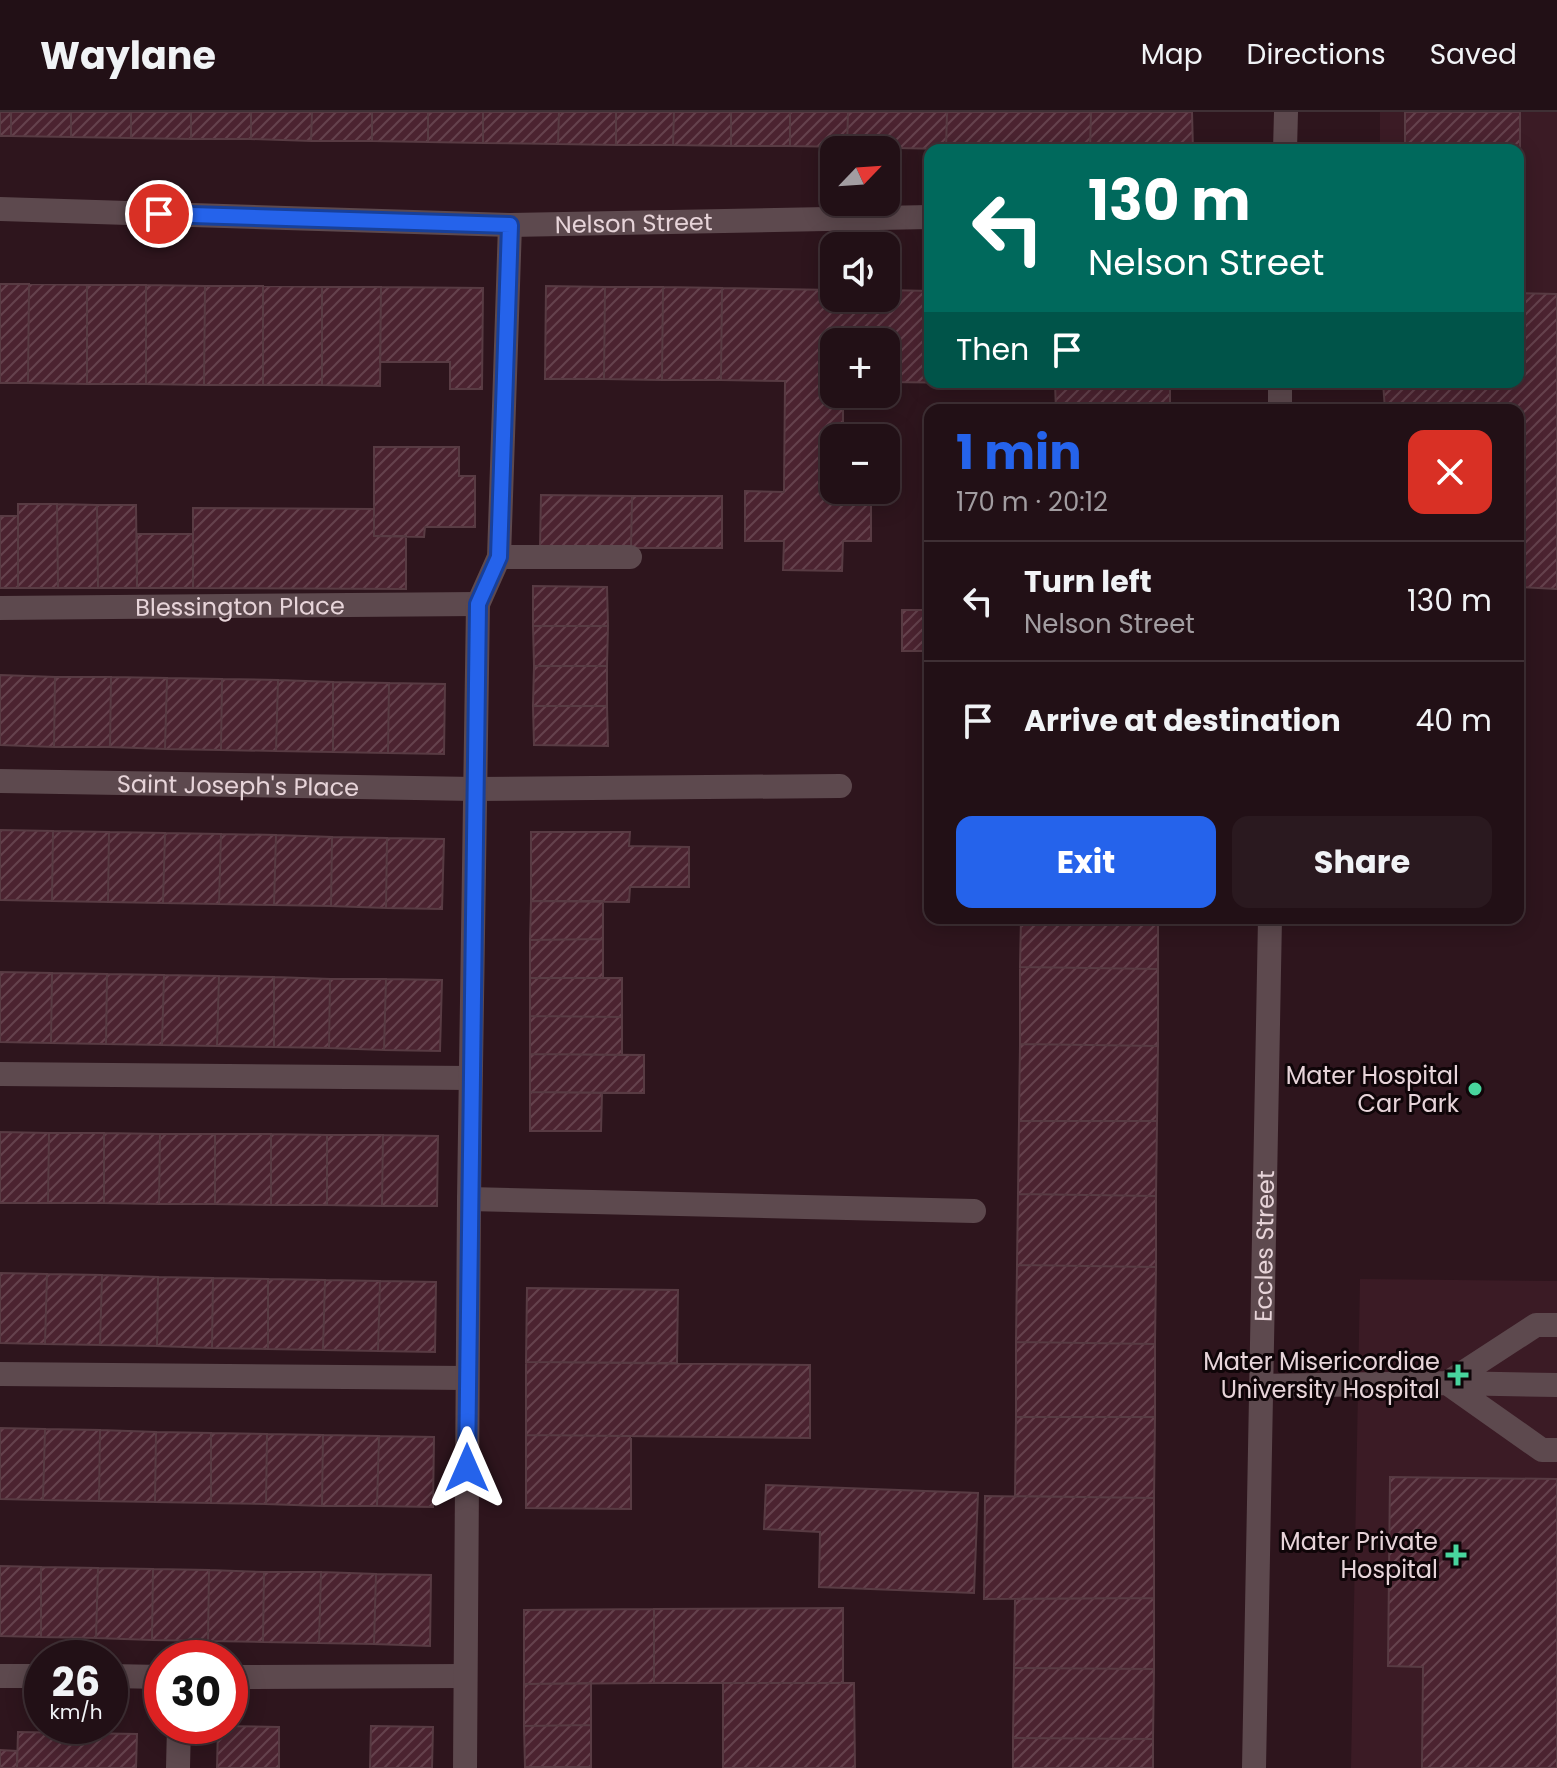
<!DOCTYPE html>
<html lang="en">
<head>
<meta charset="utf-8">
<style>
  body { margin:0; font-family:Poppins,sans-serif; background:#2a191f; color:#f1f3f6; height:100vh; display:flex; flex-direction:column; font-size:30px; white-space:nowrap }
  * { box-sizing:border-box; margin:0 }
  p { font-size:26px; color:#a29da1 }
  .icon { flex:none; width:44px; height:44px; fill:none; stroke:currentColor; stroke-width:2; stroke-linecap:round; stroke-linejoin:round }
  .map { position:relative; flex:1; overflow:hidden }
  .sheet { position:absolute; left:924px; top:292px; width:600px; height:520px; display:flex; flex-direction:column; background:#221016; border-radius:16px; box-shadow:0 4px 20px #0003,0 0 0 2px #3f3035 }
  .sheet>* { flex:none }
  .hud { position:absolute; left:924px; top:32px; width:600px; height:244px; border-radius:16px; box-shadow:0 4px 20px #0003,0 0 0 2px #3f3035; background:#00695c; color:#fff; overflow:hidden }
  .needle { width:52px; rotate:65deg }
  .controls { position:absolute; left:820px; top:24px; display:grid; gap:16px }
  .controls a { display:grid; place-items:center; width:80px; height:80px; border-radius:16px; background:#221016; box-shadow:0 4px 20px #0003,0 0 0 2px #3f3035; font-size:40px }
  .speed { position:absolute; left:24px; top:1528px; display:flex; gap:16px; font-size:40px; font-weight:700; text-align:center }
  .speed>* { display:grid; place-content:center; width:104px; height:104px; border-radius:50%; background:#221016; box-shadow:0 4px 20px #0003,0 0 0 2px #3f3035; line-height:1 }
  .speed small { font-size:20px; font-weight:400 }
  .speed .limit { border:12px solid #d22; background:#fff; color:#111 }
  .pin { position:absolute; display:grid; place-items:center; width:68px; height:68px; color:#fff; margin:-34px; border:4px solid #fff; border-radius:50%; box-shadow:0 2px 8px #0007 }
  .me { position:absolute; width:88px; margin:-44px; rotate:0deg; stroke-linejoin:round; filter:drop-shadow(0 0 6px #0008) }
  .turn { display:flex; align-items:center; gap:28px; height:168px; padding:0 32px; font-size:36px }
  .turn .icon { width:104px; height:104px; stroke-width:2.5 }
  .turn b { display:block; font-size:56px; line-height:68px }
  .then { display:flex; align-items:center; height:76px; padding:0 32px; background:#0003; gap:16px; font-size:30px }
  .round { display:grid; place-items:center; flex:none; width:84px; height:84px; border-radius:16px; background:#2a191f }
  .summary { display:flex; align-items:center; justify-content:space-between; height:136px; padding:0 32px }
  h1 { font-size:48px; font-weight:700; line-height:60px; color:#2563eb }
  .primary-button { display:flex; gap:16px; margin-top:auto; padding:16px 32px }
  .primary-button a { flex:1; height:92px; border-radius:16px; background:#2563eb; color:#fff; font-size:32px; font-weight:700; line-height:92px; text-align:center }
  .primary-button a+a { background:#2a191f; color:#f1f3f6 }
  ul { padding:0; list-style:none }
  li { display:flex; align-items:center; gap:24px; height:120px; padding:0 32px; border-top:2px solid #3f3035 }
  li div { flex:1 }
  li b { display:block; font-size:30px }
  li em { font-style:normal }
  header { display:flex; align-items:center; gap:48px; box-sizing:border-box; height:112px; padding:0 40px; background:#221016; border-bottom:2px solid #3f3035 }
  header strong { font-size:38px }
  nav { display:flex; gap:44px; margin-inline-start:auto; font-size:28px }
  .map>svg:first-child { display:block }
</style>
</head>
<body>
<header>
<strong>Waylane</strong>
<nav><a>Map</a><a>Directions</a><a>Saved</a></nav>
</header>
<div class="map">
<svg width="1557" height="1656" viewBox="0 0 1557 1656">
  <defs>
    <pattern id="building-hatch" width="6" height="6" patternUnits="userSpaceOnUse" patternTransform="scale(2)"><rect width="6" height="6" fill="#4b2330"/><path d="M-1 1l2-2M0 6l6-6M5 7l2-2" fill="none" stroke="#65424d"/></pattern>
  </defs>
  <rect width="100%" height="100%" fill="#2e151d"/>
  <path fill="#3b1b25" d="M1380,0H1557V182L1518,181V38H1380Z
    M1360,1167L1557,1169V1656H1351Z"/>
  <path fill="url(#building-hatch)" stroke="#583b43" stroke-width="2" d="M0,0H11V24H0Z
    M11,0H71V25L11,24Z
    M71,0H131V26L71,25Z
    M131,0H191V27L131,26Z
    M191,0H251V27H191Z
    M251,0H312L311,29L251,27Z
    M312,0H372V29H311Z
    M372,0H428V30L372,29Z
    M428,0H483V31L428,30Z
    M483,0H559L558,32L483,31Z
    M559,0H616V33L558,32Z
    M616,0H674L673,33H616Z
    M674,0H731V34L673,33Z
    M731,0H790V34H731Z
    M790,0H848L847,35L790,34Z
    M848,0H947L946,37L847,35Z
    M947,0H1091L1090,38L946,37Z
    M1091,0H1192L1193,38H1090Z
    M1405,0H1520V38L1405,36Z
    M0,172H29L28,271H0Z
    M29,172L87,173V272L28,271Z
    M87,173H146V272H87Z
    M146,173L205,174L204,273L146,272Z
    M205,174H263V273H204Z
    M263,174L322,175V273H263Z
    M546,174L605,175L604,267H545Z
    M322,175H381L380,274L322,273Z
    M381,175L483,176L482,277H450V250H380Z
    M605,175H663L662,268L604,267Z
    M663,175L722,176L721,268H662Z
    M722,176L834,178V186H886V178L930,179V270L1055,272L886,270V230H834V282H843V326H834V378L871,380V429H843L842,459L783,458L784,429H745V379L784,380L785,269L721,268Z
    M1518,181L1557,182V477L1518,475V298H1385L1383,270H1518Z
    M1055,270H1170V273L1055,272Z
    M1055,272L1170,273V298H1056Z
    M374,335H459V364H475V415H425L424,425L374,424Z
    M541,383L632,384L631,436L540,435Z
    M632,384H722V436H631Z
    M18,392H57L58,476H18Z
    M57,392L97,393L98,476H58Z
    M97,393H136L137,476H98Z
    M193,396L374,397V424H406V477L193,476Z
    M0,404H18V476H0Z
    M137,422H193V476H137Z
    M533,474L607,475L608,514H533Z
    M902,498H930V539H902Z
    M533,514H608L607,554H534Z
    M534,554H607V594H533Z
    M0,563L55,565L54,635L0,633Z
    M55,565H111L110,635H54Z
    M111,565L167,566L165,637L110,635Z
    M167,566L222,567L221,638L165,637Z
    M222,567L278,568L276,639L221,638Z
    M278,568L333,570V640L276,639Z
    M333,570L389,571L388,641L333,640Z
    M389,571L445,572L444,642L388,641Z
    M533,594H607L608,634L534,633Z
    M0,718L53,719L52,789L0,788Z
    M53,719L109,720L108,790L52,789Z
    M109,720L165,721L163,791L108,790Z
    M531,720H630L629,734L689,735V775H630L629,790L531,789Z
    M165,721L221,722L219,792L163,791Z
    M221,722L276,723L274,793L219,792Z
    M276,723L332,725L331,794L274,793Z
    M332,725L387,726L386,796L331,794Z
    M387,726L444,727L442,797L386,796Z
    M531,789H603V827L530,828Z
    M1021,806H1158V857L1020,855Z
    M603,827V866H530V828Z
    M1020,855L1158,857V934L1020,932Z
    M0,860L52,861L51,931L0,930Z
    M52,861L107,862L106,932L51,931Z
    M107,862L164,863L162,933L106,932Z
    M164,863L219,864L217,934L162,933Z
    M219,864L274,865V935L217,934Z
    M274,865L330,867L329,936L274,935Z
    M530,866H622V905L530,904Z
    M330,867H386L384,938L329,936Z
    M386,867L442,868L440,939L384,938Z
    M530,904L622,905V943L530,942Z
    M1020,932L1158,934L1157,1009H1019Z
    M530,942L644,943V981L530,980Z
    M530,980L602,981L601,1019H530Z
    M1019,1009H1157L1156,1084L1018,1082Z
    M0,1020L49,1021L48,1091H0Z
    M49,1021H104V1091H48Z
    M104,1021L160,1022L159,1092L104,1091Z
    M160,1022H215V1092H159Z
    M215,1022H271V1093L215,1092Z
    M271,1022L327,1023V1093H271Z
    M327,1023H383L382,1094L327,1093Z
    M383,1023L438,1024L437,1094H382Z
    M1018,1082L1156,1084V1155L1017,1153Z
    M1017,1153L1156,1155L1155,1232L1016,1230Z
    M0,1161L47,1162L45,1232L0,1231Z
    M47,1162L102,1163L100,1233L45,1232Z
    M102,1163L158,1165L157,1234L100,1233Z
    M158,1165L213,1166L212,1236L157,1234Z
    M213,1166L268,1167V1237L212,1236Z
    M268,1167L325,1168L323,1238L268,1237Z
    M325,1168L380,1169L378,1239L323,1238Z
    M380,1169L436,1170L435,1240L378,1239Z
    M527,1176L678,1178L677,1251L526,1250Z
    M1016,1230L1155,1232V1305H1016Z
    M526,1250L810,1253V1326L526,1323Z
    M1016,1305H1155L1154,1386L1015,1384Z
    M0,1316L45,1317L43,1388L0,1387Z
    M45,1317L100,1318L99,1389L43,1388Z
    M100,1318L156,1320L155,1390L99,1389Z
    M156,1320L211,1321V1391L155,1390Z
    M211,1321L267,1322L266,1392L211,1391Z
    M267,1322L323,1323L322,1394L266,1392Z
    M323,1323L379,1324L377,1394H322Z
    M526,1323L631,1324V1397L526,1396Z
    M379,1324L434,1325L433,1395L377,1394Z
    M1390,1365L1557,1367V1656H1422L1423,1555L1388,1554Z
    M766,1373L978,1381L974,1481L819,1475L820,1420L764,1417Z
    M985,1384L1154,1386V1486L984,1487Z
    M0,1454L41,1455V1525L0,1524Z
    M41,1455L98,1456L96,1526L41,1525Z
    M98,1456L153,1457L152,1528L96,1526Z
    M153,1457L209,1458L208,1529L152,1528Z
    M209,1458L264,1460L263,1530L208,1529Z
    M264,1460H321L319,1531L263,1530Z
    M321,1460L376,1462L374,1532L319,1531Z
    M376,1462L431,1463L430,1534L374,1532Z
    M1154,1486V1557L1014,1556L1015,1487Z
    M843,1496V1571H654V1497Z
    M654,1497V1571L524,1572V1498Z
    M1014,1556L1154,1557L1153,1627L1013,1626Z
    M591,1571V1613L524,1614V1572Z
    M723,1571H854L855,1656H723Z
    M591,1613V1655H525L524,1614Z
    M218,1614L279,1615V1656H217Z
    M371,1614L433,1615L432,1656H370Z
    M18,1620L137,1622L136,1656H17Z
    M1013,1626L1153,1627V1656H1013Z
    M0,1638L17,1639V1656H0Z"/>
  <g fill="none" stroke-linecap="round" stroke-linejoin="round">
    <path stroke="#5d494e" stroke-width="24" d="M499,445L510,113
      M474,677L840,674
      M469,1087L974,1099
      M1447,1271L1542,1338H1557
      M1447,1271L1536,1213H1557
      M1262,1274L1447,1271L1557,1273"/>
    <g stroke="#5d494e" stroke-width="24">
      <path id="s1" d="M0,97L510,113L930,105"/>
      <path id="s2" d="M0,496L478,492"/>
      <path id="s3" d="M0,669L474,677"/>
      <path d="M0,962L470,966"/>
      <path d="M0,1262L467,1266"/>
      <path d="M0,1564H42"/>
      <path d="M110,1564L162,1565"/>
      <path d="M230,1565L464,1564"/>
      <path d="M178,1656L179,1614"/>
      <path d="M465,1656L469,1087L478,492L499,445H630"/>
    </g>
    <g stroke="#5d494e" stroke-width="24">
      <path d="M1285,38L1286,0"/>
      <path d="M1280,298V270"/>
      <path id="s4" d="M1254,1656L1270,806"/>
    </g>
  </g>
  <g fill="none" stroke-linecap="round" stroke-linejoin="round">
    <defs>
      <path id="route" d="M159,102L510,113L499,445L478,492L467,1356"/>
    </defs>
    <use href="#route" stroke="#184099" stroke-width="20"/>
    <use href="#route" stroke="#2563eb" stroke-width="14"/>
  </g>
  <g fill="#48d49d" stroke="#0f0508" stroke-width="3">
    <circle cx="1475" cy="977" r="8"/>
    <path d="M1454 1251h8v8h8v8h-8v8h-8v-8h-8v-8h8z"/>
    <path d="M1452 1431h8v8h8v8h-8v8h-8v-8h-8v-8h8z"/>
  </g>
  <g text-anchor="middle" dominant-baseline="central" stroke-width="6" stroke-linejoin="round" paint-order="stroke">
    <g font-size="24" fill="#e7d4d9" stroke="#0f0508">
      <text stroke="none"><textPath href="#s1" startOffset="634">Nelson Street</textPath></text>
      <text stroke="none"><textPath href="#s2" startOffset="240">Blessington Place</textPath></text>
      <text stroke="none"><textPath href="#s3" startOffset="238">Saint Joseph's Place</textPath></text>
      <text stroke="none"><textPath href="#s4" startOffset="522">Eccles Street</textPath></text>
    </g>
    <g font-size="24" fill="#e7d4d9" stroke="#0f0508" text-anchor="end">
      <text x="1459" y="963">Mater Hospital<tspan x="1459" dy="28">Car Park</tspan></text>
      <text x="1440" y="1249">Mater Misericordiae<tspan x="1440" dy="28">University Hospital</tspan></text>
      <text x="1438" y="1429">Mater Private<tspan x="1438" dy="28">Hospital</tspan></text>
    </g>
  </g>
</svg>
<div class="controls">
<a><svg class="needle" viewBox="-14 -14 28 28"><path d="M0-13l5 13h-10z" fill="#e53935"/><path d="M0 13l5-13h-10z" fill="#a29da1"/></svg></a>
<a><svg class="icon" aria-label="sound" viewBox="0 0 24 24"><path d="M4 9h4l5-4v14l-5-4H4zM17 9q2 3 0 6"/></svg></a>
<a>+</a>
<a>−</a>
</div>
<div class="speed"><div>26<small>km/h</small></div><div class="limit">30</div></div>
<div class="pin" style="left:159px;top:102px;background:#d93025"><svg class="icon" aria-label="arrive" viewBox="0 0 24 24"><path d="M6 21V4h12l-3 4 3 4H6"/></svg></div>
<svg class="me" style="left:467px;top:1356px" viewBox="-20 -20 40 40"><path d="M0-17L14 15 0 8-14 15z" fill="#2563eb" stroke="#fff" stroke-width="4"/></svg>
<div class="hud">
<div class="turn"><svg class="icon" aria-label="left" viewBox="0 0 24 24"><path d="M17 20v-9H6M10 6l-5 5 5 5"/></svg><div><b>130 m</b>Nelson Street</div></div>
<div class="then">Then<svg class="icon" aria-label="arrive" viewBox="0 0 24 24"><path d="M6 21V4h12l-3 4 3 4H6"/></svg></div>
</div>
<section class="sheet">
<div class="summary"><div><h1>1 min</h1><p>170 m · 20:12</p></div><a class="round" style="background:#d93025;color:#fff"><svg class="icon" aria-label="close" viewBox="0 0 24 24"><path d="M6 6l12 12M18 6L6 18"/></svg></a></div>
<ul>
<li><svg class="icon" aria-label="left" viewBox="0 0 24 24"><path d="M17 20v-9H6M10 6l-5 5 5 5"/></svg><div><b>Turn left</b><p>Nelson Street</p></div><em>130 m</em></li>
<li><svg class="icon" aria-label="arrive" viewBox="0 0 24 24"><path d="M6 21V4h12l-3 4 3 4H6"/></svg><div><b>Arrive at destination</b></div><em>40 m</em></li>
</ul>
<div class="primary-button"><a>Exit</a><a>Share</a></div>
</section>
</div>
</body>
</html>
